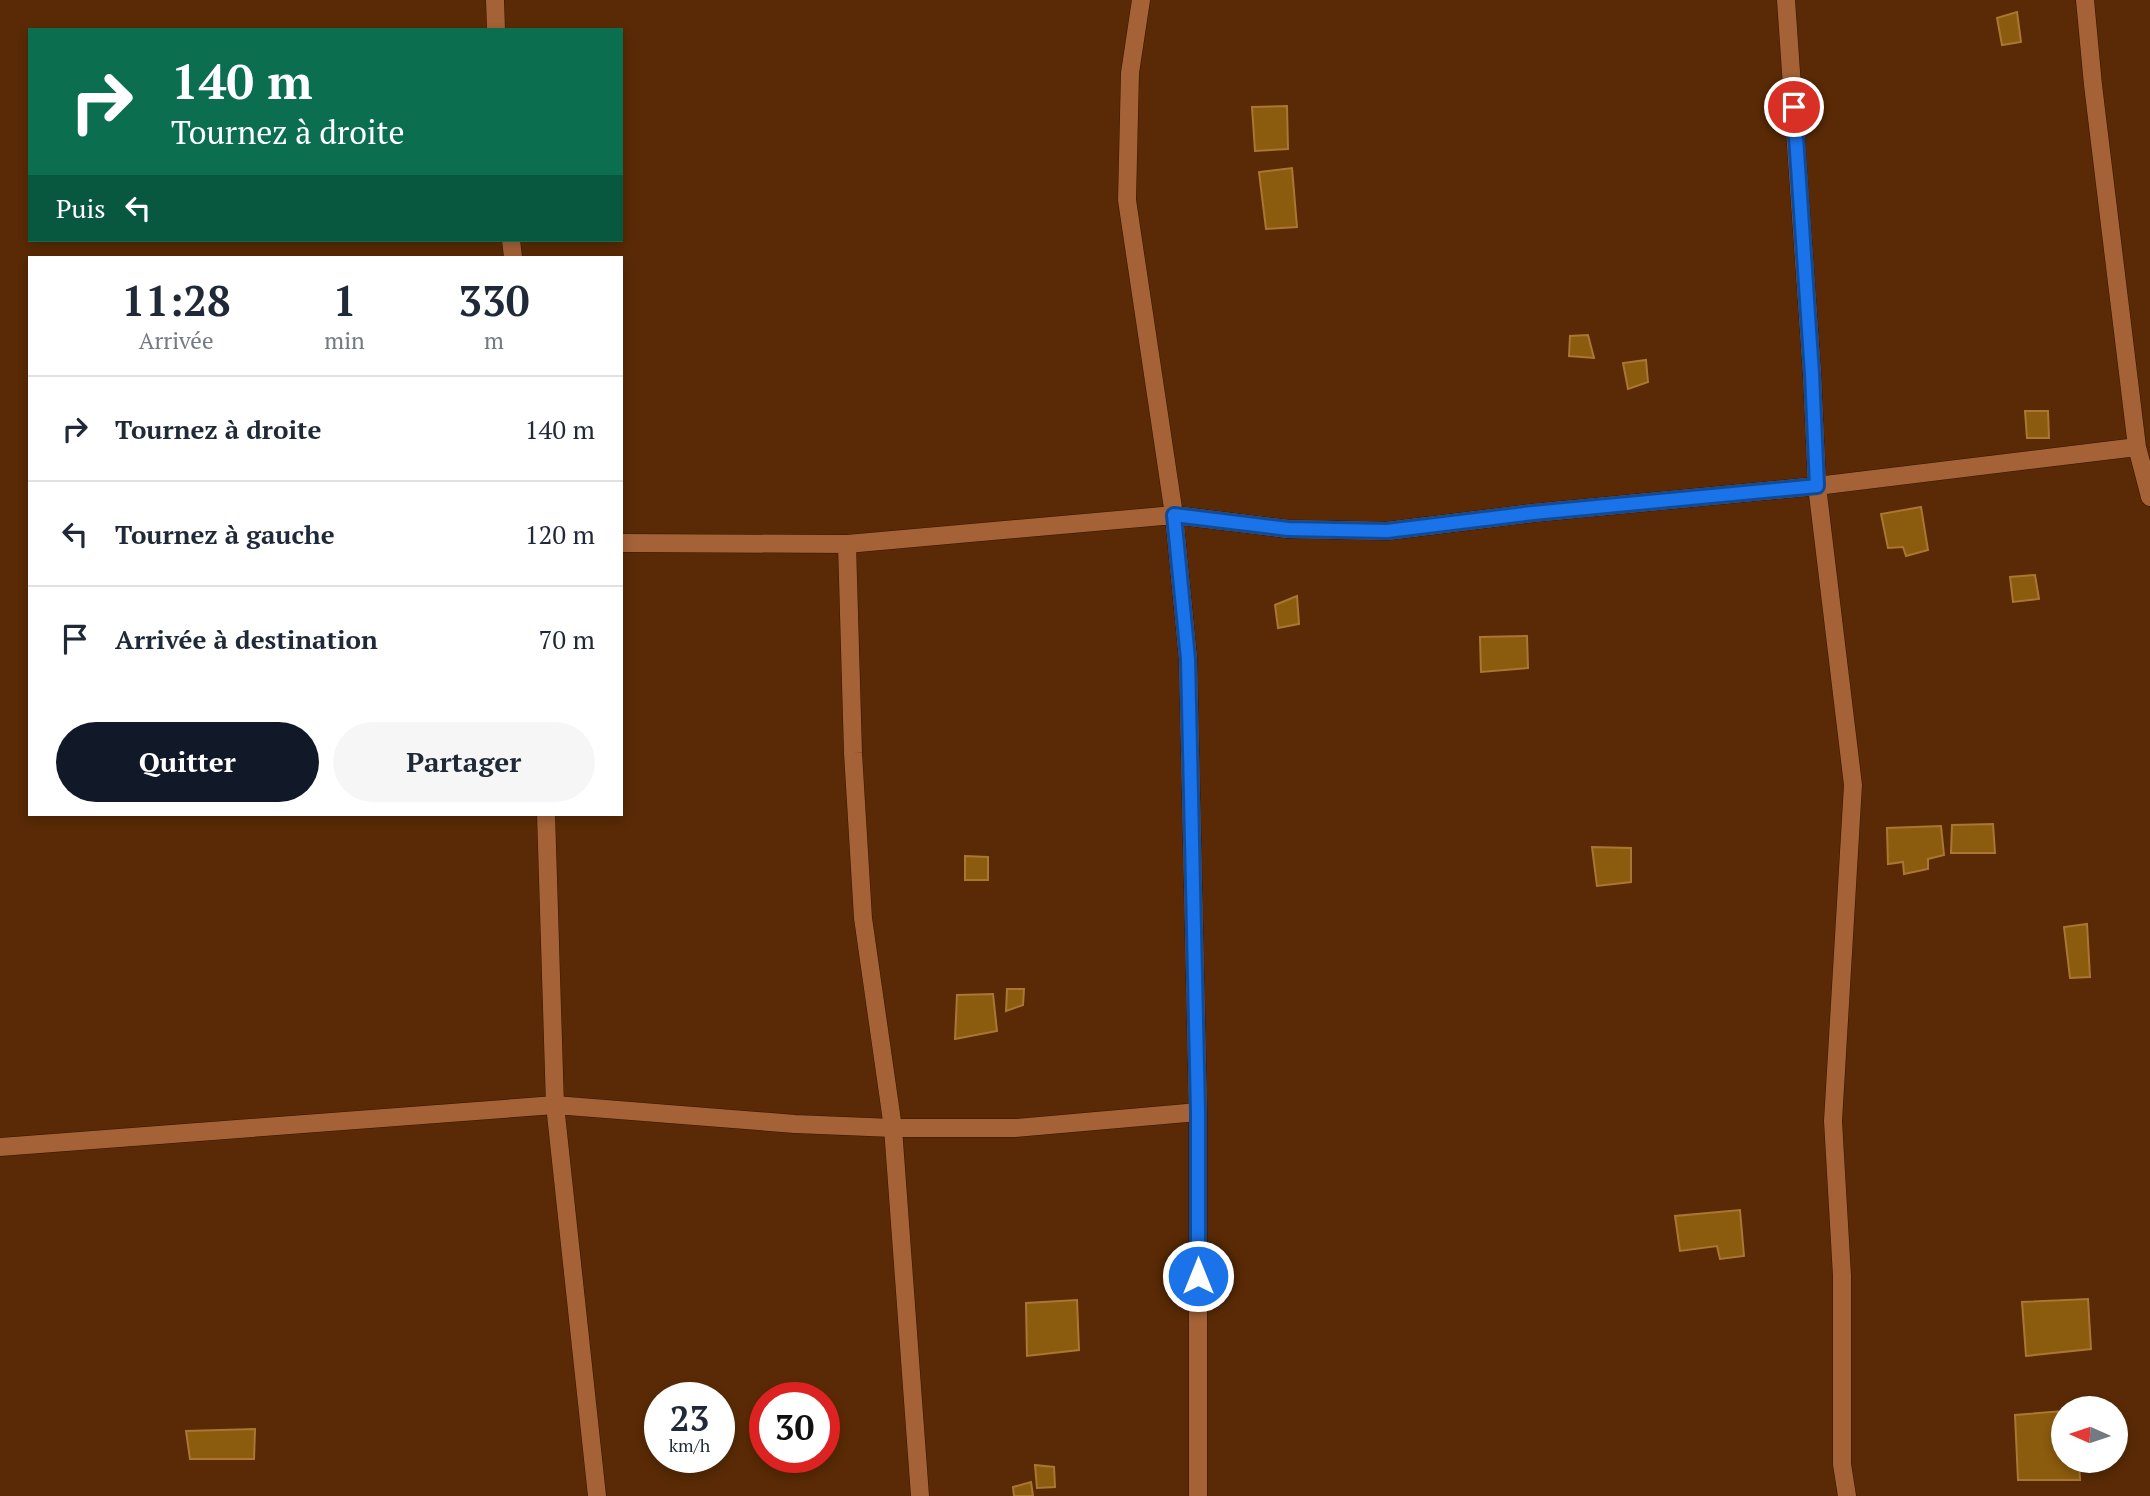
<!DOCTYPE html>
<html lang="fr">
<head>
<meta charset="utf-8">
<style>
  body { margin:0; font-family:"PT Serif",serif; background:#f6f6f7; color:#1f2937; height:100vh; display:flex; flex-direction:column; font-size:26px; white-space:nowrap }
  * { box-sizing:border-box; margin:0 }
  p { font-size:23px; color:#747a83 }
  .icon { flex:none; width:38px; height:38px; fill:none; stroke:currentColor; stroke-width:2; stroke-linecap:round; stroke-linejoin:round }
  .map { position:relative; flex:1; overflow:hidden }
  .sheet { position:absolute; left:28px; top:256px; width:595px; height:560px; display:flex; flex-direction:column; background:#fff; border-radius:0px; box-shadow:0 4px 10px #0003 }
  .sheet>* { flex:none }
  .banner { position:absolute; left:28px; top:28px; width:595px; height:214px; border-radius:0px; box-shadow:0 4px 10px #0003; background:#0b6e4f; color:#fff; overflow:hidden }
  .needle { width:46px; rotate:273deg }
  .buttons { position:absolute; left:2051px; top:1396px; display:grid; gap:14px }
  .buttons a { display:grid; place-items:center; width:77px; height:77px; border-radius:50%; background:#fff; box-shadow:0 4px 10px #0003; font-size:35px }
  .speed { position:absolute; left:644px; top:1382px; display:flex; gap:14px; font-size:35px; font-weight:700; text-align:center }
  .speed>* { display:grid; place-content:center; width:91px; height:91px; border-radius:50%; background:#fff; box-shadow:0 4px 10px #0003; line-height:1 }
  .speed small { font-size:18px; font-weight:400 }
  .speed .limit { border:10px solid #d22; background:#fff; color:#111 }
  .pin { position:absolute; display:grid; place-items:center; width:60px; height:60px; color:#fff; margin:-30px; border:4px solid #fff; border-radius:50%; box-shadow:0 2px 7px #0007 }
  .me { position:absolute; width:77px; margin:-38px; rotate:0deg; stroke-linejoin:round; filter:drop-shadow(0 0 5px #0008) }
  .turn { display:flex; align-items:center; gap:24px; height:147px; padding:0 28px; font-size:32px }
  .turn .icon { width:91px; height:91px; stroke-width:2.5 }
  .turn b { display:block; font-size:49px; line-height:60px }
  .then { display:flex; align-items:center; height:66px; padding:0 28px; background:#0003; gap:14px; font-size:26px }
  .eta { display:flex; justify-content:space-evenly; align-items:center; height:119px; text-align:center }
  .eta b { font-size:42px; font-weight:700; line-height:49px }
  .primary-button { display:flex; gap:14px; margin-top:auto; padding:14px 28px }
  .primary-button a { flex:1; height:80px; border-radius:42px; background:#111827; color:#fff; font-size:28px; font-weight:700; line-height:80px; text-align:center }
  .primary-button a+a { background:#f6f6f7; color:#1f2937 }
  ul { padding:0; list-style:none }
  li { display:flex; align-items:center; gap:21px; height:105px; padding:0 28px; border-top:2px solid #e0e1e3 }
  li div { flex:1 }
  li b { display:block; font-size:26px }
  li em { font-style:normal }
  .map>svg:first-child { display:block }
</style>
</head>
<body>
<div class="map">
<svg width="2150" height="1496" viewBox="0 0 2150 1496">
  <rect width="100%" height="100%" fill="#592a05"/>
  <path fill="#8b5b0e" stroke="#a97733" stroke-width="2" d="M2017,12L2021,42L2002,45L1997,18Z
    M1287,106L1288,149L1255,151L1252,107Z
    M1292,168L1297,227L1266,229L1259,172Z
    M1588,335L1594,358L1569,356L1570,336Z
    M1646,360L1648,382L1628,389L1623,363Z
    M2025,411H2048L2049,438H2027Z
    M1921,507L1928,550L1906,556L1903,547L1888,548L1881,514Z
    M2035,575L2039,599L2013,602L2010,577Z
    M1297,596L1299,624L1278,628L1275,605Z
    M1527,636L1528,668L1481,672L1480,637Z
    M1993,824L1995,853H1951L1952,825Z
    M1941,826L1944,855L1928,859V869L1904,874L1903,862L1888,864L1887,828Z
    M1592,847L1631,848V882L1597,886Z
    M965,856L988,857V880H965Z
    M2087,924L2090,977L2070,978L2064,927Z
    M1007,989H1024L1023,1005L1006,1011Z
    M993,994L997,1031L955,1039L957,995Z
    M1740,1210L1744,1256L1720,1259L1717,1246L1680,1251L1675,1216Z
    M2088,1299L2091,1349L2026,1356L2022,1302Z
    M1077,1300L1079,1350L1027,1356L1026,1303Z
    M2063,1411V1461H2079L2080,1480H2018L2015,1415Z
    M255,1429L254,1459H190L186,1431Z
    M1035,1465L1054,1467L1055,1487L1037,1488Z
    M1031,1482L1033,1496H1014L1013,1487Z"/>
  <g fill="none" stroke-linecap="round" stroke-linejoin="round">
    <defs>
      <path id="street" d="M495,0L496,30
        M1141,0L1130,73L1127,200L1174,515L1188,659L1198,1112V1496
        M1786,0L1812,374L1817,486L1853,785L1833,1121L1842,1276V1464L1847,1496
        M2085,0L2093,85L2137,447L2150,497
        M511,240L513,257
        M621,543L847,544L1174,515L1288,529L1387,531L1533,513L1817,486L2137,447
        M847,544L853,753L863,918L893,1128L920,1496
        M546,814L555,1105L597,1496
        M0,1147L555,1105L795,1124L893,1128H1015L1198,1112"/>
    </defs>
    <use href="#street" stroke="#361500" stroke-width="19"/>
    <use href="#street" stroke="#a46236" stroke-width="18"/>
  </g>
  <g fill="none" stroke-linecap="round" stroke-linejoin="round">
    <defs>
      <path id="route" d="M1198,1276V1112L1188,659L1174,515L1288,529L1387,531L1533,513L1817,486L1812,374L1794,107"/>
    </defs>
    <use href="#route" stroke="#114b97" stroke-width="18"/>
    <use href="#route" stroke="#1a73e8" stroke-width="12"/>
  </g>
</svg>
<div class="buttons">
<a><svg class="needle" viewBox="-14 -14 28 28"><path d="M0-13l5 13h-10z" fill="#e53935"/><path d="M0 13l5-13h-10z" fill="#747a83"/></svg></a>
</div>
<div class="speed"><div>23<small>km/h</small></div><div class="limit">30</div></div>
<div class="pin" style="left:1794px;top:107px;background:#d93025"><svg class="icon" aria-label="arrive" viewBox="0 0 24 24"><path d="M6 21V4h12l-3 4 3 4H6"/></svg></div>
<svg class="me" style="left:1198px;top:1276px" viewBox="-20 -20 40 40"><circle r="17" fill="#1a73e8" stroke="#fff" stroke-width="3"/><path d="M0-11L8 9 0 5-8 9z" fill="#fff"/></svg>
<div class="banner">
<div class="turn"><svg class="icon" aria-label="right" viewBox="0 0 24 24"><path d="M7 20v-9h11M14 6l5 5-5 5"/></svg><div><b>140 m</b>Tournez à droite</div></div>
<div class="then">Puis<svg class="icon" aria-label="left" viewBox="0 0 24 24"><path d="M17 20v-9H6M10 6l-5 5 5 5"/></svg></div>
</div>
<section class="sheet">
<div class="eta">
<div><b>11:28</b><p>Arrivée</p></div>
<div><b>1</b><p>min</p></div>
<div><b>330</b><p>m</p></div>
</div>
<ul>
<li><svg class="icon" aria-label="right" viewBox="0 0 24 24"><path d="M7 20v-9h11M14 6l5 5-5 5"/></svg><div><b>Tournez à droite</b></div><em>140 m</em></li>
<li><svg class="icon" aria-label="left" viewBox="0 0 24 24"><path d="M17 20v-9H6M10 6l-5 5 5 5"/></svg><div><b>Tournez à gauche</b></div><em>120 m</em></li>
<li><svg class="icon" aria-label="arrive" viewBox="0 0 24 24"><path d="M6 21V4h12l-3 4 3 4H6"/></svg><div><b>Arrivée à destination</b></div><em>70 m</em></li>
</ul>
<div class="primary-button"><a>Quitter</a><a>Partager</a></div>
</section>
</div>
</body>
</html>
